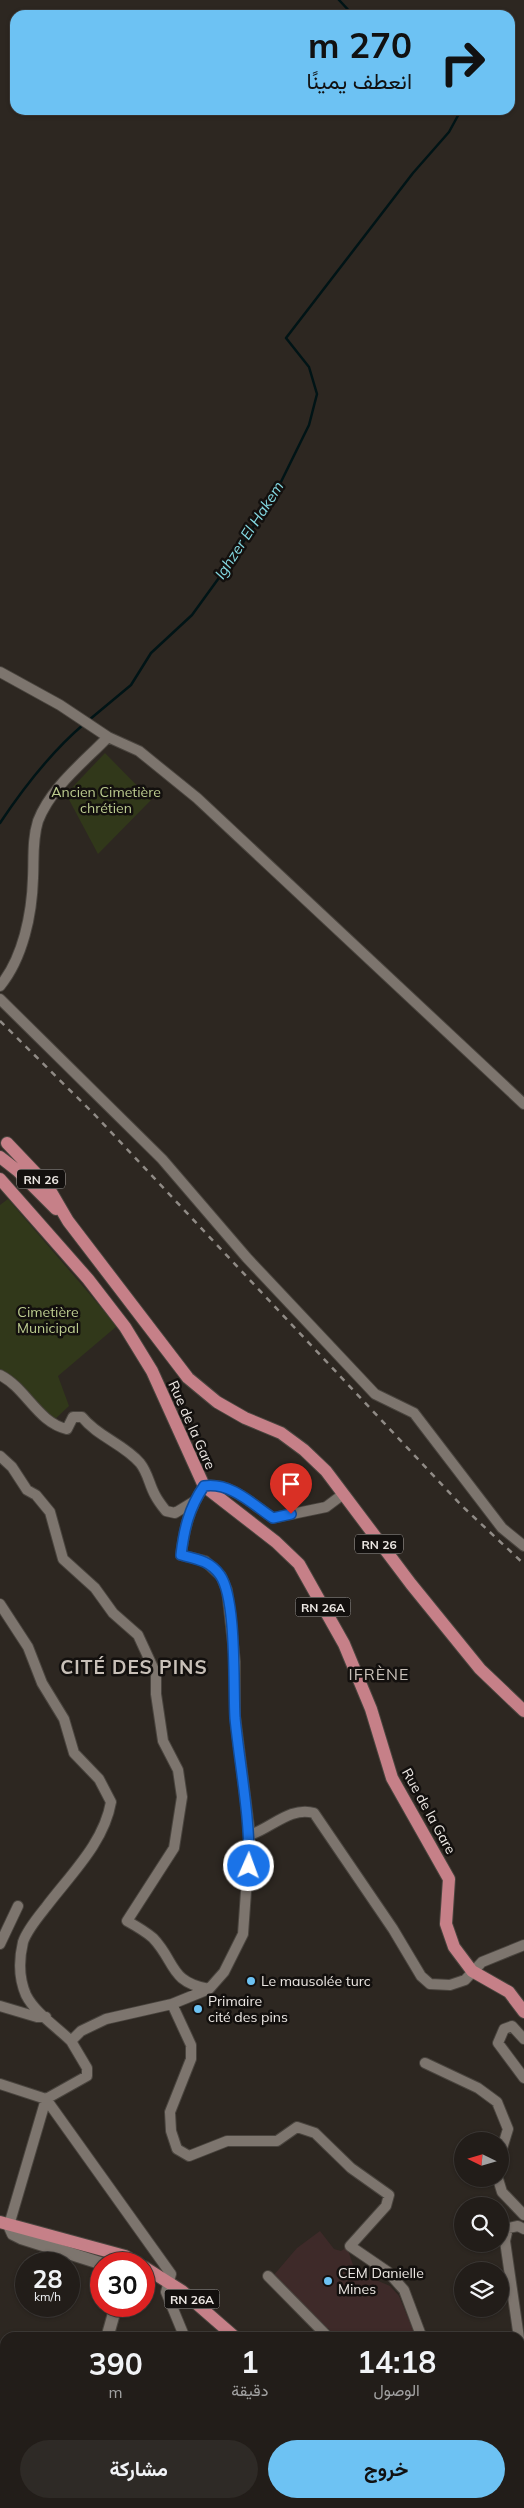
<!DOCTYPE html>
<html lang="ar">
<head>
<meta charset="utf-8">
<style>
  body { margin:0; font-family:Mulish,Vazirmatn,sans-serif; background:#2e2a26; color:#f1f3f6; direction:rtl; height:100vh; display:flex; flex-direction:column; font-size:19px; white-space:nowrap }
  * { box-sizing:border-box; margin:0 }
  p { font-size:16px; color:#a2a2a2 }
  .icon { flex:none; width:28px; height:28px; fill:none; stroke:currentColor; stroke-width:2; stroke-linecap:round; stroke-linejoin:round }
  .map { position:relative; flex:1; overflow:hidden; direction:ltr }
  .panel { position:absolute; left:0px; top:2332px; width:525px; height:176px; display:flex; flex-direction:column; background:#221d19; border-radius:15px 15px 0 0; box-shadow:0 1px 4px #0004,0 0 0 1px #3f3b38; direction:rtl }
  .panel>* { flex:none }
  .guide { position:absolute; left:10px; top:10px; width:505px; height:105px; border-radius:15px; box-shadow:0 1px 4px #0004,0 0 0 1px #3f3b38; direction:rtl; background:#6dc2f3; color:#111; overflow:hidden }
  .needle { width:32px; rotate:275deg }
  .controls { position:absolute; left:454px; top:2132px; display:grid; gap:10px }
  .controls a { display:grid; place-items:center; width:55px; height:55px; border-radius:50%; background:#221d19; box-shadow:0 1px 4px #0004,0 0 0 1px #3f3b38; font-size:25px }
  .speed { position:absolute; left:15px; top:2252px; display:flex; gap:10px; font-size:25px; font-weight:700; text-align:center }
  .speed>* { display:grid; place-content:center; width:65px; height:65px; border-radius:50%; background:#221d19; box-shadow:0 1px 4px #0004,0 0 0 1px #3f3b38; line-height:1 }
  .speed small { font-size:12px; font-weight:400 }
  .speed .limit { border:8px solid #d22; background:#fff; color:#111 }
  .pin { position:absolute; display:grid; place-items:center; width:42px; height:42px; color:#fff; margin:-51px -21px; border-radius:50% 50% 50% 0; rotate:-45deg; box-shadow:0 0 5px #0007 }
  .pin .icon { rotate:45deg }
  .me { position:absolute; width:55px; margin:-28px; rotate:2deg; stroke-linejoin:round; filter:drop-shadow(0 0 4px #0008) }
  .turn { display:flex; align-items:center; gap:18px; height:105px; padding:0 20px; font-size:22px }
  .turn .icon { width:65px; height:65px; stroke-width:2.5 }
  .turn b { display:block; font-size:35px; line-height:42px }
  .eta { display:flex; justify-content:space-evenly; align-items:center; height:85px; text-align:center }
  .eta b { font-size:30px; font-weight:700; line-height:35px }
  .action { display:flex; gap:10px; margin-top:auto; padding:10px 20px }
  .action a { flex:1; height:58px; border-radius:30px; background:#6dc2f3; color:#111; font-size:20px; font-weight:700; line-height:58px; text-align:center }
  .action a+a { background:#2e2a26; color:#f1f3f6 }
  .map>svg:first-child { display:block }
</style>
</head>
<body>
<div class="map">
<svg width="524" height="2508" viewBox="0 0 524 2508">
  <rect width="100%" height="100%" fill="#2d2721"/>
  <path fill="#3e2a29" d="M320,2231L334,2249L341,2251L347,2247L355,2271L390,2286L399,2296L416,2337H342L339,2332L334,2335L328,2328H324L273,2276L297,2248Z
    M0,2434L5,2436V2504H50L49,2508H0Z"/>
  <path fill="#31381a" d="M105,753L151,800L98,854L66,794Z
    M8,1199L117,1326L58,1376L69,1406L54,1420L0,1372V1205Z"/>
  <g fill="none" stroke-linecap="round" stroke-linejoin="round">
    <path stroke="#001416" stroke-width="2.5" d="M339,0L353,15
      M89,720L131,685L151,653L192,615L229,564L276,492L309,425L317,394L309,367L286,338L413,173L449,132L461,110
      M0,823C24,787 51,752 84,724"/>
    <defs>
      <path id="minor" d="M0,672L60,705L108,737L139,751L197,798L524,1104
        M0,986C23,958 32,914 33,878C34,859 32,840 38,821C51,787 84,762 108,737
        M0,999L162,1159L247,1258L375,1394L414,1413L502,1528L524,1546
        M0,1375C26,1388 38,1423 67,1429L73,1417H82C98,1437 124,1444 140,1463C148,1473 149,1484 155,1495C158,1501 162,1506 166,1511L175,1513L193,1502
        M0,1456L12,1467L27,1490L36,1495L50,1512L63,1559L95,1588L113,1613L138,1635L156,1674V1694L163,1741L178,1770L182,1797L174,1848L127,1921C136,1926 145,1931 153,1938C176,1962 169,1982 209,1989
        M0,1604L28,1647L42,1683L64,1719L74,1753L99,1779L111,1802C104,1843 70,1875 46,1907C38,1917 27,1930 23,1942C19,1959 19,1979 26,1995C35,2013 57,2027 71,2041
        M250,1835C271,1828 291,1806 314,1813L393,1929L421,1976L430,1984L450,1985L465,1980L482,1962L524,1945
        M0,1944L18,1906
        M172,2004L191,2045V2059L170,2112L171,2131L177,2149L189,2156L227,2141H277L297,2127L315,2133L351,2168L389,2195L386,2206L350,2246L388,2272L404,2290L422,2338
        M0,2006L37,2017H46
        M524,2039L512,2026L504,2029L498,2043L524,2078
        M425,2063L478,2088L497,2102L508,2129L500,2155
        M0,2084L46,2099L171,2274L166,2292L185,2338
        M498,2179L502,2192L524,2215
        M9,2225L46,2099L87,2076V2068L71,2041L81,2031L106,2019L172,2004L209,1989L224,1972L243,1934L250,1835L235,1716V1662L227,1590L221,1576L205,1561L181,1555C184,1530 189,1508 204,1486C231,1482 252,1504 273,1518L326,1507L342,1495
        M268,2276L329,2338
        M519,2338L505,2241L508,2228L518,2226L524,2229
        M520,2464L524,2466
        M230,2508L231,2504
        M386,2508V2504"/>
      <path id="tertiary" d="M9,2225L13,2234L21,2238L103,2264
        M107,2338L116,2306
        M0,2423L5,2425
        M272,2504L286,2508
        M59,2508L60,2504"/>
      <path id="primary" d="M7,1143L47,1185L68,1221L188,1378L217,1402L245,1418L281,1433L304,1450L326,1471L411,1584L480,1669L524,1711
        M0,1157L18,1171L56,1209
        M0,1179L88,1279L125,1327L152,1371L204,1486L276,1542L299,1564L344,1644L371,1709L392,1778L449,1879L446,1924L454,1947L472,1971L509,1992L524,2012
        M0,2222L125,2256L139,2264
        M144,2267L182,2291L236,2338
        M331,2504L333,2508"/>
    </defs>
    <use href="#minor" stroke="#49443e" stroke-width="12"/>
    <use href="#tertiary" stroke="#49443e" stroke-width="14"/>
    <use href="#primary" stroke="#49443e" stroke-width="14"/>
    <use href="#minor" stroke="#7d756e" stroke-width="10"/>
    <use href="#tertiary" stroke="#7d756e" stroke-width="12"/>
    <use href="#primary" stroke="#c68088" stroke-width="12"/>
    <path stroke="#908b86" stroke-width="2.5" stroke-dasharray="6 6" stroke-linecap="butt" d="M0,1021L95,1115L462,1506L524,1564"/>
  </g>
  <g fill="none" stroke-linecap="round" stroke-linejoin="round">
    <defs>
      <path id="route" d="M249,1866C250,1816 240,1768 235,1718C233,1686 237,1599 220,1575C210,1561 197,1559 181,1555C184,1529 189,1508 204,1486C231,1482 252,1504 273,1518L291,1514"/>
    </defs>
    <use href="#route" stroke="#114b97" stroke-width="12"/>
    <use href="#route" stroke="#1a73e8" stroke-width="9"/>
  </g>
  <g fill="#6dc2f3" stroke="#13100e" stroke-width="2">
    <circle cx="251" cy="1981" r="5"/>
    <circle cx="198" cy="2009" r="5"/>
    <circle cx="328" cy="2281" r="5"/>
  </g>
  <g text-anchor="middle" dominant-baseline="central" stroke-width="5" stroke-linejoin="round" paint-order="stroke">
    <g fill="#13100e" stroke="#aba6a3" stroke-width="1">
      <rect x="17" y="1169.5" width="48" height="19" rx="4"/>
      <rect x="355" y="1534.5" width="48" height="19" rx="4"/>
      <rect x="295.5" y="1597.5" width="55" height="19" rx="4"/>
      <rect x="164.5" y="2289.5" width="55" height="19" rx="4"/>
    </g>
    <g font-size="12" font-weight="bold" fill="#ece7e3">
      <text x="41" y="1179">RN 26</text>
      <text x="379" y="1544">RN 26</text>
      <text x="323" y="1607">RN 26A</text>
      <text x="192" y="2299">RN 26A</text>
    </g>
    <g font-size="14" fill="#bdcd90" stroke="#13100e">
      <text x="106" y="792">Ancien Cimetière<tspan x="106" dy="16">chrétien</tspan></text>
      <text x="48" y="1312">Cimetière<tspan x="48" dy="16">Municipal</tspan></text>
    </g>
    <g font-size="14" fill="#ece7e3" stroke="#13100e">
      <text transform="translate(192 1425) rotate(66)">Rue de la Gare</text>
      <text transform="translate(429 1811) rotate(61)">Rue de la Gare</text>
    </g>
    <g font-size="14" fill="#ece7e3" stroke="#13100e" text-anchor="start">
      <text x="261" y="1981">Le mausolée turc</text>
      <text x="208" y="2001">Primaire<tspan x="208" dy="16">cité des pins</tspan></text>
      <text x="338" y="2273">CEM Danielle<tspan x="338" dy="16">Mines</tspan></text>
    </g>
    <g font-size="15" font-style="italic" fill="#84dae3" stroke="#13100e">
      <text transform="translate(249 530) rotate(-57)">Ighzer El Hakem</text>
    </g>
    <g font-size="16" letter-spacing="1" fill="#c8c0b8" stroke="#13100e">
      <text x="379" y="1674">IFRÈNE</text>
    </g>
    <g font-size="19" font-weight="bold" letter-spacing="1" fill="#c8c0b8" stroke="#13100e">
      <text x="134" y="1667">CITÉ DES PINS</text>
    </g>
  </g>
</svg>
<div class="controls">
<a><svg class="needle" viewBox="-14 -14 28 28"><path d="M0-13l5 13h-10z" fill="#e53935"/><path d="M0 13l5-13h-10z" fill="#a2a2a2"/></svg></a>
<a><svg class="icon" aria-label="search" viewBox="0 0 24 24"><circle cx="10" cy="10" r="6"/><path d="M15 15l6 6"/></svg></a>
<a><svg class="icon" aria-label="layers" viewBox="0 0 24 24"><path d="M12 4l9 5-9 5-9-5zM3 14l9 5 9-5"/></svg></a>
</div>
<div class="speed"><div>28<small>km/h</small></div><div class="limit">30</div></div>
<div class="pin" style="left:291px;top:1514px;background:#d93025"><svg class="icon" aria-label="arrive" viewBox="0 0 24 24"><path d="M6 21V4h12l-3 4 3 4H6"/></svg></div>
<svg class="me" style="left:249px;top:1866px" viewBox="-20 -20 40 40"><circle r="17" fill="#1a73e8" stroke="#fff" stroke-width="3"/><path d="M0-11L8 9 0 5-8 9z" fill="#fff"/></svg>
<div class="guide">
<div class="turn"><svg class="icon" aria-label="right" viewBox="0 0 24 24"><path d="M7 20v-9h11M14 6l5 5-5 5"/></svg><div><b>270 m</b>انعطف يمينًا</div></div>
</div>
<section class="panel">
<div class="eta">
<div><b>14:18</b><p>الوصول</p></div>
<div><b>1</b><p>دقيقة</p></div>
<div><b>390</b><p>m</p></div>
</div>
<div class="action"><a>خروج</a><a>مشاركة</a></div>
</section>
</div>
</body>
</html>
